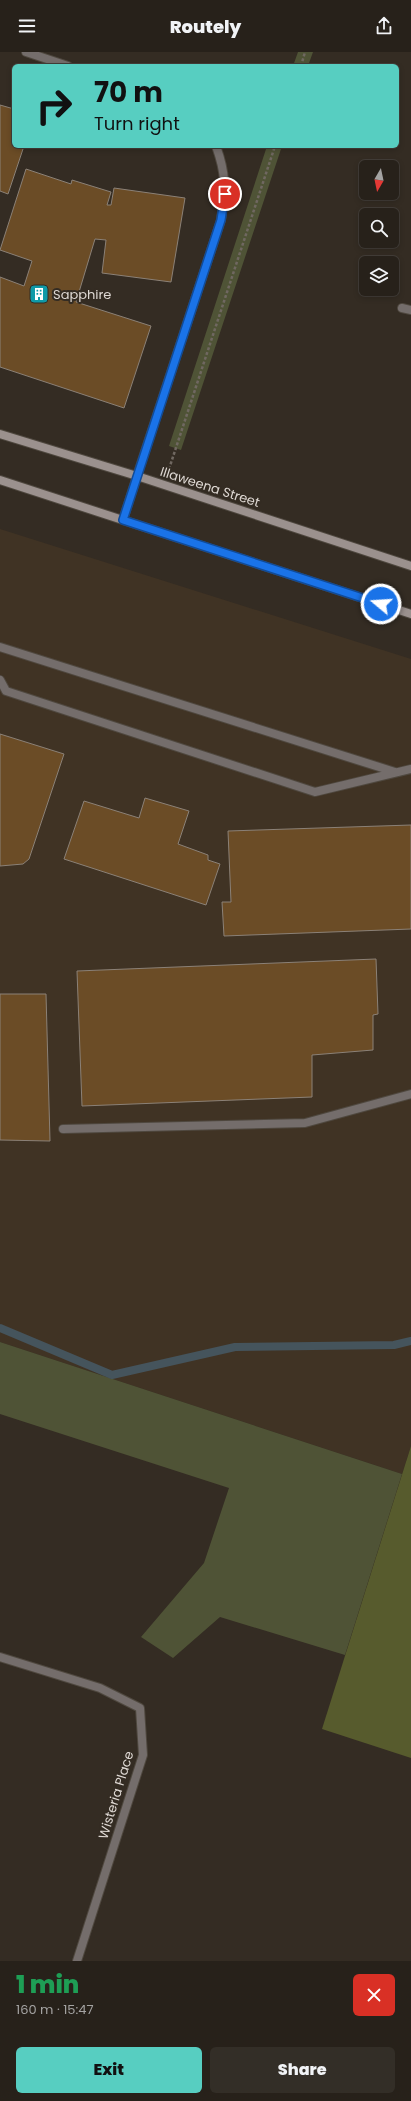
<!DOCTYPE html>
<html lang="en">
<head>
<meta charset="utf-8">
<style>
  body { margin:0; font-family:Poppins,sans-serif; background:#332e27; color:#f1f3f6; height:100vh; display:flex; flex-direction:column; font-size:15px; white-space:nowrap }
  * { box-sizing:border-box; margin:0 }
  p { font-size:13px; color:#a4a3a2 }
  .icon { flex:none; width:22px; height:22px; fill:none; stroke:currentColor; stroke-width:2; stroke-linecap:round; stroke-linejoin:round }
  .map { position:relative; height:1909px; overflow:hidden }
  .drawer { display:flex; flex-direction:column; background:#27211a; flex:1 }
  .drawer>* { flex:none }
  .hud { position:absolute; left:12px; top:12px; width:387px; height:84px; border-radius:6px; box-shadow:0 2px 6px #0003,0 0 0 1px #433e39; background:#57cec1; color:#111; overflow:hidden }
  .needle { width:26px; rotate:189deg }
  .tools { position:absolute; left:359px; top:108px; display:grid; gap:8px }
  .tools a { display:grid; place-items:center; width:40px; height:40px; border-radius:6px; background:#27211a; box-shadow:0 2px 6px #0003,0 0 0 1px #433e39; font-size:20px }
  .pin { position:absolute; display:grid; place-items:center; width:34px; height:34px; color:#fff; margin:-17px; border:2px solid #fff; border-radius:50%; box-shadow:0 1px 4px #0007 }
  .me { position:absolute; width:44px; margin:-22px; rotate:288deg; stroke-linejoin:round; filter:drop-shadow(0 0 3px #0008) }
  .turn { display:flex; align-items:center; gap:14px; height:84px; padding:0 16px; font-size:18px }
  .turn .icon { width:52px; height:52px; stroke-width:2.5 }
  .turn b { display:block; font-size:28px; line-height:34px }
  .round { display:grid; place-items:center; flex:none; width:42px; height:42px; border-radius:6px; background:#332e27 }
  .overview { display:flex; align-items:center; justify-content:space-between; height:68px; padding:0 16px }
  h1 { font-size:24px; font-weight:800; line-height:30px; color:#1e9e55 }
  .button { display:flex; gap:8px; margin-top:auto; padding:8px 16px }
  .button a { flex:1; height:46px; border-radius:6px; background:#57cec1; color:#111; font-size:16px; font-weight:800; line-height:46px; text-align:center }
  .button a+a { background:#332e27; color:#f1f3f6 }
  header { display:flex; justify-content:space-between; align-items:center; height:52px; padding:0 16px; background:#27211a; font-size:18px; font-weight:800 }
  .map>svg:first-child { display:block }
</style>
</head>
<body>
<header><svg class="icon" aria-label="menu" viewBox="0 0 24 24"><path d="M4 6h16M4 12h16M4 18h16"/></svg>Routely<svg class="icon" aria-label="share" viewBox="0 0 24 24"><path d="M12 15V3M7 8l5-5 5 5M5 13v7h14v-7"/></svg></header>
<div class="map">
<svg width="411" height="1909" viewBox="0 0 411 1909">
  <rect width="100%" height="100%" fill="#342c23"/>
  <path fill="#403324" d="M0,477L411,607V1394L402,1422L0,1290Z"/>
  <path fill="#4f5336" d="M298,0H313L308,14H293Z
    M267,94H282L181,398L169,394Z
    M0,1290L402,1422L345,1603L220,1565L173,1606L141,1585L204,1511L229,1436L0,1362Z"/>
  <path fill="#575b2d" d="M411,1394V1706L322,1677Z"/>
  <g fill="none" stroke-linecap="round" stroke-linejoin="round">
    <path stroke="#45545c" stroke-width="8" d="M0,1276L112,1323L235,1295L394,1293L411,1289"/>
  </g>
  <path fill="#6b4c26" stroke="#8b8177" d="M0,53L14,57V94H24L8,142L0,139Z
    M26,117L71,132L72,128L111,140L107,153H111L114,136L185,146L171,230L102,221L106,188L95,187L76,250L151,274L124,356L0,315V225L24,234L32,209L0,198Z
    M0,682L64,702L29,807L23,812L0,814Z
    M145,746L189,759L178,792L208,803V808L220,812L206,853L64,807L84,749L139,766Z
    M411,773V877L224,884L222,850H231L228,779Z
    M376,907L378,962L373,963V998L312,1003V1045L82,1054L77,919Z
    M0,942H46L50,1089L0,1088Z"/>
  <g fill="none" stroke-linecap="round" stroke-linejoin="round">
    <defs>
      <path id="service" d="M26,0L68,14
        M137,424L221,168C225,137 227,124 216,94
        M0,595L395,720
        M0,628L6,639L315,740L411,717
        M63,1077L305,1071L411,1042"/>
      <path id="minor" d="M402,256L411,258
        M0,1605L100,1636L140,1656L143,1703L77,1909"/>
      <path id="secondary" d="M0,382L137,424L411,514
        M0,428L411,562
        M123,468L137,424"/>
    </defs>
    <use href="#service" stroke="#4f483f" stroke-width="10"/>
    <use href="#minor" stroke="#4f483f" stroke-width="10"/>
    <use href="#secondary" stroke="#4f483f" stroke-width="10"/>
    <path stroke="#706861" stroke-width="2.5" stroke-dasharray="3 2" stroke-linecap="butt" d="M301,14L305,0
      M169,417L275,94"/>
    <use href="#service" stroke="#746d6b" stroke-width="8"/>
    <use href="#minor" stroke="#746d6b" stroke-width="8"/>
    <use href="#secondary" stroke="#9b918e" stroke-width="8"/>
  </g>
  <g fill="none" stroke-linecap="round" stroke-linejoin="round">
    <defs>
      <path id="route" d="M225,142L221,168L123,468L381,552"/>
    </defs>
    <use href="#route" stroke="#114b97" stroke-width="10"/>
    <use href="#route" stroke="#1a73e8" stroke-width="7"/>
  </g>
  <defs>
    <symbol id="building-square" viewBox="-11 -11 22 22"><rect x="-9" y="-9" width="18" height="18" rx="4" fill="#0f9aa8" stroke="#342c23"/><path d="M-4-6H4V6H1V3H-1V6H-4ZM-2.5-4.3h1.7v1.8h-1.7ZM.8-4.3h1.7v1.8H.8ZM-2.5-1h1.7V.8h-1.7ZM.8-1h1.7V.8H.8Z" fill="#fff"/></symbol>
  </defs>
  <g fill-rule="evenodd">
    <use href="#building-square" x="28" y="231" width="22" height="22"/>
  </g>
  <g text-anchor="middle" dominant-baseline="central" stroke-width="4" stroke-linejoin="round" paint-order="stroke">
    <g font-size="13" fill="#ded8d3" stroke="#342c23" text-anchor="start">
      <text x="53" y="242">Sapphire</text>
    </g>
    <g font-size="13" fill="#ded8d3" stroke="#342c23">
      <text transform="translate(210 435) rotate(18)">Illaweena Street</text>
      <text transform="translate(116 1743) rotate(-73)">Wisteria Place</text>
    </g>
  </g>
</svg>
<div class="tools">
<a><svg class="needle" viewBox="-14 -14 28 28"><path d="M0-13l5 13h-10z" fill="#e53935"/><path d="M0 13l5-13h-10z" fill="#a4a3a2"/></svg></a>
<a><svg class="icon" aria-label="search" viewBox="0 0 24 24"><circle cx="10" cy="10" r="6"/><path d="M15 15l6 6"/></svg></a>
<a><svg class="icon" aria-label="layers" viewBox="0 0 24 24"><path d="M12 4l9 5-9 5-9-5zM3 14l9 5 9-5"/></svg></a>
</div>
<div class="pin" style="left:225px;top:142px;background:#d93025"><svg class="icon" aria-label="arrive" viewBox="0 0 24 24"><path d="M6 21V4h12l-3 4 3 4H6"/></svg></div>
<svg class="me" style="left:381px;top:552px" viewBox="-20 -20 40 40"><circle r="17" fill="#1a73e8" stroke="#fff" stroke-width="3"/><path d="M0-11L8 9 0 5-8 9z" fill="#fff"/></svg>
<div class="hud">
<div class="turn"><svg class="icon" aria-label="right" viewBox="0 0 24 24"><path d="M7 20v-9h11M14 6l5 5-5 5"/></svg><div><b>70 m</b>Turn right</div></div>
</div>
</div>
<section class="drawer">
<div class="overview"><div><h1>1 min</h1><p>160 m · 15:47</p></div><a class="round" style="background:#d93025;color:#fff"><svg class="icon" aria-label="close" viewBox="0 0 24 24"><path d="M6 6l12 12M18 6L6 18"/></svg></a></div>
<div class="button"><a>Exit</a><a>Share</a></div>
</section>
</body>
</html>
